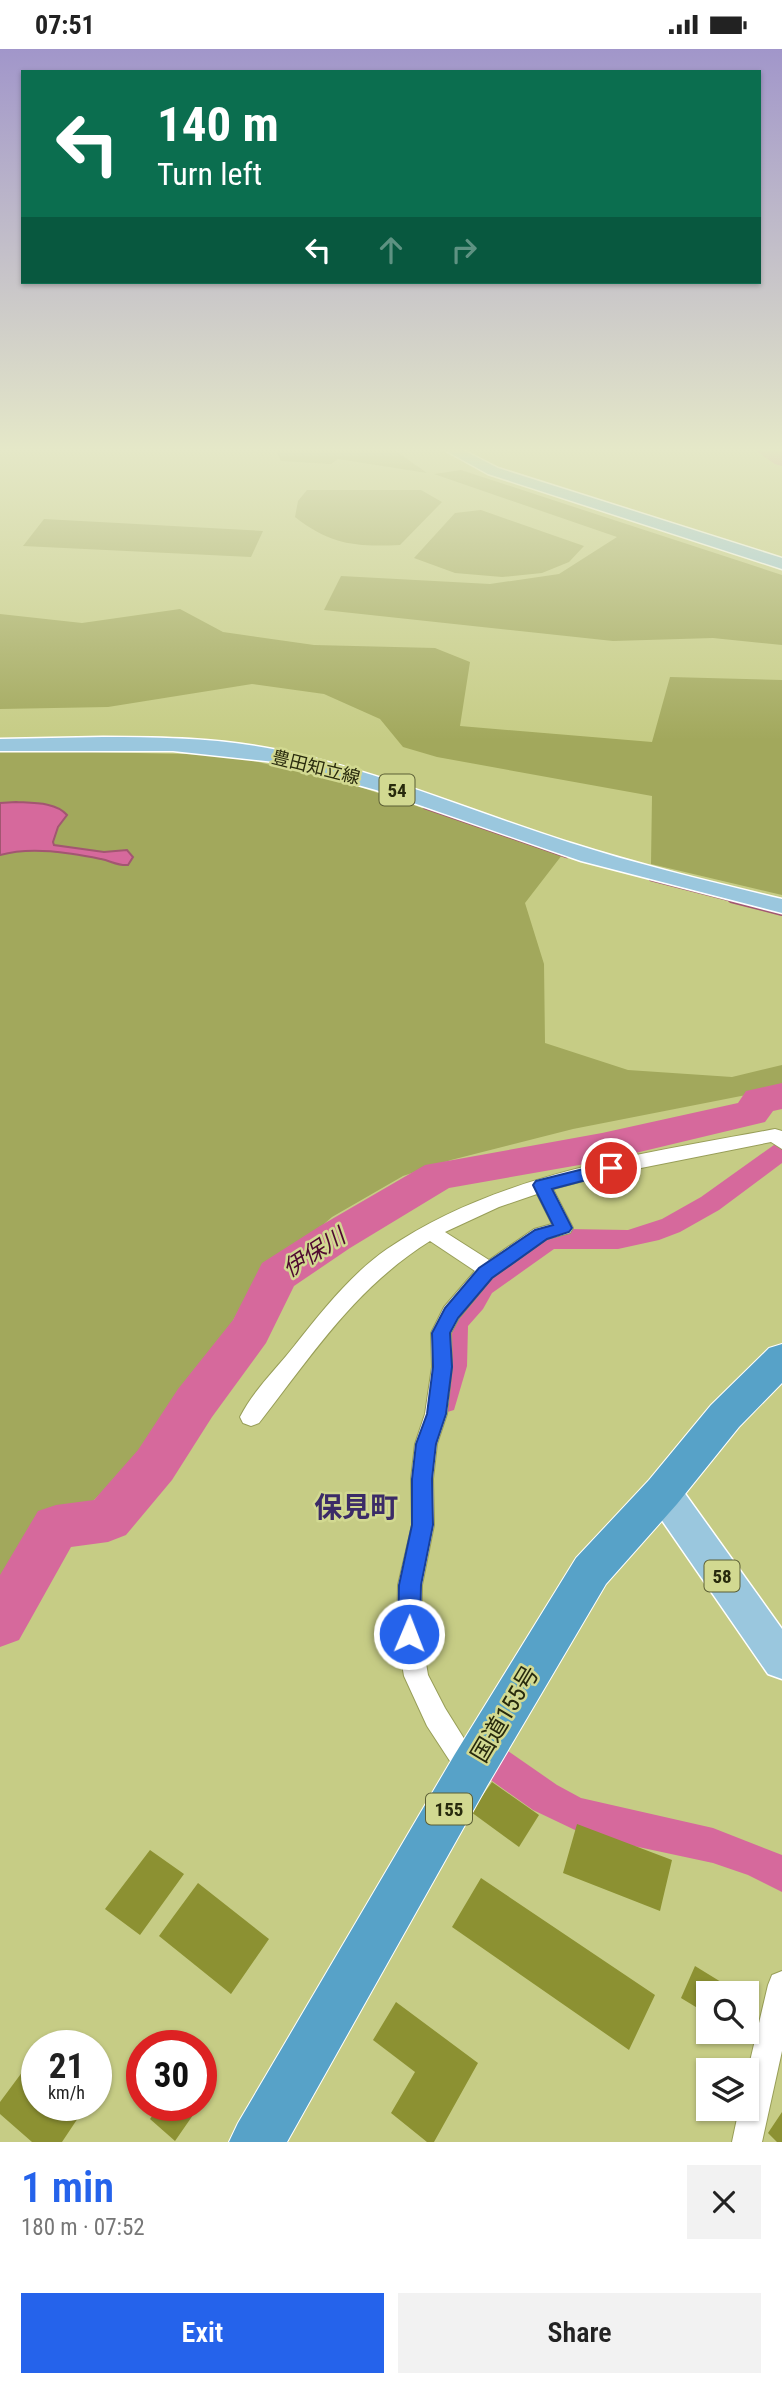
<!DOCTYPE html>
<html lang="en">
<head>
<meta charset="utf-8">
<style>
  body { margin:0; font-family:"Roboto Condensed","Noto Sans JP",sans-serif; background:#f2f2f2; color:#222; height:100vh; display:flex; flex-direction:column; font-size:26px; white-space:nowrap }
  * { box-sizing:border-box; margin:0 }
  p { font-size:23px; color:#767676 }
  .icon { flex:none; width:38px; height:38px; fill:none; stroke:currentColor; stroke-width:2; stroke-linecap:round; stroke-linejoin:round }
  .map { position:relative; height:2093px; overflow:hidden }
  .side { display:flex; flex-direction:column; background:#fff; flex:1 }
  .side>* { flex:none }
  .top-card { position:absolute; left:21px; top:21px; width:740px; height:214px; border-radius:0px; box-shadow:0 2px 5px #0004; background:#0b6e4f; color:#fff; overflow:hidden }
  .controls { position:absolute; left:696px; top:1932px; display:grid; gap:14px }
  .controls a { display:grid; place-items:center; width:63px; height:63px; border-radius:0px; background:#fff; box-shadow:0 2px 5px #0004; font-size:35px }
  .speed { position:absolute; left:21px; top:1981px; display:flex; gap:14px; font-size:35px; font-weight:700; text-align:center }
  .speed>* { display:grid; place-content:center; width:91px; height:91px; border-radius:50%; background:#fff; box-shadow:0 2px 5px #0004; line-height:1 }
  .speed small { font-size:18px; font-weight:400 }
  .speed .limit { border:10px solid #d22; background:#fff; color:#111 }
  .pin { position:absolute; display:grid; place-items:center; width:60px; height:60px; color:#fff; margin:-30px; border:4px solid #fff; border-radius:50%; box-shadow:0 2px 7px #0007 }
  .me { position:absolute; width:77px; margin:-38px; rotate:1deg; stroke-linejoin:round; filter:drop-shadow(0 0 5px #0008) }
  .turn { display:flex; align-items:center; gap:24px; height:147px; padding:0 21px; font-size:32px }
  .turn .icon { width:91px; height:91px; stroke-width:2.5 }
  .turn b { display:block; font-size:49px; line-height:60px }
  .lanes { display:flex; align-items:center; height:66px; padding:0 21px; background:#0003; justify-content:center; gap:35px; direction:ltr }
  .lanes .off { opacity:.35 }
  .round { display:grid; place-items:center; flex:none; width:74px; height:74px; border-radius:0px; background:#f2f2f2 }
  .headline { display:flex; align-items:center; justify-content:space-between; height:119px; padding:0 21px }
  h1 { font-size:42px; font-weight:600; line-height:52px; color:#2563eb }
  .button { display:flex; gap:14px; margin-top:auto; padding:14px 21px }
  .button a { flex:1; height:80px; border-radius:0px; background:#2563eb; color:#fff; font-size:28px; font-weight:600; line-height:80px; text-align:center }
  .button a+a { background:#f2f2f2; color:#222 }
  .status { display:flex; justify-content:space-between; align-items:center; height:49px; padding:0 35px; background:#fff; direction:ltr }
  .status svg { height:19px; fill:currentColor }
  .map>svg:first-child { display:block }
</style>
</head>
<body>
<div class="status"><b>07:51</b><svg viewBox="0 0 49 12"><path d="M0 12V9h3v3zM5 12V6h3v6zM10 12V3h3v9zM15 12V0h3v12zM26 1h20v11H26zM47 4h2v5h-2z"/></svg></div>
<div class="map">
<svg width="782" height="2093" viewBox="0 0 782 2093">
  <rect width="100%" height="100%" fill="#c6cc85"/>
  <path fill="#a2a85c" d="M280,398H390L427,424L338,410L331,415L281,412L275,399Z
    M461,421L782,526V596L713,589L613,592L324,561L341,527L490,535L559,525L617,488L434,425Z
    M307,441H421L442,453L400,496C356,498 331,496 295,468L298,452Z
    M481,461L584,497L569,513L542,524L502,528L455,524L414,509L455,464Z
    M44,470L263,482L251,508L23,497Z
    M180,560L223,583L314,596L435,599L470,613L460,677L652,693L670,628L782,631V846L651,815L652,747L437,708L403,698L380,670L324,645L252,635L108,658L0,660V565L82,574Z
    M0,701L228,706L348,734L562,806L525,854L544,915L545,994L628,1021L732,1028L782,1016V1039L573,1080L451,1111L403,1127L332,1168L251,1239L183,1362L81,1464L0,1580Z"/>
  <path fill="#d6699c" stroke="#a25671" stroke-width="2" d="M16,753C33,754 56,753 67,766L58,778L53,793L54,796L104,803L127,801L133,808L128,816C118,817 111,812 101,810C69,804 32,797 0,806V754Z"/>
  <g fill="none" stroke-linecap="round" stroke-linejoin="round">
    <path stroke="#a25671" stroke-width="4.5" d="M425,758L567,807
      M651,830L737,852"/>
    <path stroke="#a25671" stroke-width="6" d="M731,851L782,864"/>
    <path fill="#d6699c" fill-rule="evenodd" d="M782,1094V1114L719,1161L680,1183L659,1191L618,1200H554L492,1244L483,1260L468,1277L467,1317L454,1361L444,1364L434,1361L430,1353L439,1317L440,1282L443,1272L464,1246L473,1230L538,1185L567,1180L628,1181L662,1170L701,1148L774,1096Z
      M476,1684L488,1688L557,1736L581,1749L713,1779L782,1806V1843L748,1826L713,1814L615,1793L575,1781L533,1761L464,1712L459,1700L464,1688Z"/>
    <path fill="#d6699c" fill-rule="evenodd" d="M750,398H774L782,402V417L775,415Z
      M782,1034V1060L773,1062L765,1073L602,1112L449,1139L350,1199L294,1237L266,1294L212,1368L172,1431L126,1486L108,1493L71,1498L19,1591L0,1598V1526L38,1462L56,1456L94,1451L138,1401L178,1340L233,1271L262,1214L320,1177L425,1116L602,1084L738,1054L746,1042Z"/>
  </g>
  <path fill="#8c9132" d="M492,1733L539,1766L519,1798L471,1763Z
    M577,1775L672,1811L660,1862L563,1824Z
    M150,1801L184,1825L140,1886L105,1860Z
    M481,1829L655,1946L629,2001L452,1878Z
    M198,1834L269,1890L231,1945L159,1887Z
    M695,1917L739,1944H709V1966L681,1949Z
    M396,1953L478,2014L434,2093H427L391,2064L415,2023L373,1991Z
    M23,2022L37,2034V2056H63L78,2069L62,2093H32L0,2065V2053Z
    M201,2023L215,2035L201,2055Z
    M160,2056H200L175,2092L150,2070Z
    M782,2063V2093H777L768,2084Z"/>
  <g fill="none" stroke-linecap="round" stroke-linejoin="round">
    <defs>
      <path id="street" d="M775,1080L782,1082V1100L771,1093L606,1126L553,1140L573,1179L570,1184L547,1190L492,1229L459,1269L451,1284L452,1318L447,1365L437,1395L433,1430L434,1476L422,1536L421,1585L428,1626L445,1659L483,1720L479,1729L470,1733L461,1729L427,1677L404,1627L397,1585L398,1536L412,1476L411,1430L415,1395L425,1365L432,1318L431,1284L444,1258L475,1222L430,1192C355,1239 312,1306 259,1374L251,1377L243,1374L240,1368C253,1342 277,1319 295,1296C322,1262 351,1225 387,1200C500,1123 643,1105 775,1080ZM537,1145L552,1175L534,1180L489,1211L445,1183L499,1158Z
        M782,1922V2002L762,2093H732L739,2060H747V2025L768,1936L772,1926Z"/>
      <path id="primary" d="M439,398H457L498,419L782,509V520L488,425Z
        M103,688C161,688 220,689 278,701C379,722 473,763 571,794C640,816 711,833 782,850V864L581,812L376,741L275,713L173,702H0V690Z
        M663,1428L676,1432L782,1580V1630L768,1625L650,1454L645,1443L650,1432Z"/>
      <path id="highway" d="M782,1295V1334L739,1378L677,1455L606,1535L487,1737L287,2093H229L238,2074L455,1705L576,1509L649,1431L711,1356L769,1299Z"/>
    </defs>
    <use href="#street" stroke="#989e58" stroke-width="2"/>
    <use href="#primary" stroke="#fff" stroke-width="3"/>
    <use href="#highway" stroke="#fff" stroke-width="2"/>
    <use href="#street" fill="#fff" fill-rule="evenodd"/>
    <use href="#primary" fill="#9ac7de" fill-rule="evenodd"/>
    <use href="#highway" fill="#57a2c8" fill-rule="evenodd"/>
  </g>
  <linearGradient id="sky" x2="0" y2="1"><stop stop-color="#a196ca"/><stop offset="0.58" stop-color="#e5e8c8"/><stop offset="1" stop-color="#e5e8c8" stop-opacity="0"/></linearGradient>
  <rect width="782" height="691" fill="url(#sky)"/>
  <path fill="#2563eb" stroke="#184099" stroke-width="2" d="M611,1113L617,1115L619,1119L617,1123L552,1140L572,1179L569,1183L547,1190L492,1229L458,1269L450,1284L452,1318L446,1365L436,1395L432,1430L433,1476L421,1536L420,1585L417,1592L409,1595L401,1592L398,1585L399,1536L412,1476V1430L416,1395L427,1365L433,1318L432,1284L445,1259L479,1219L535,1181L553,1176L533,1136L536,1132Z"/>
  <g text-anchor="middle" dominant-baseline="central" stroke-width="5" stroke-linejoin="round" paint-order="stroke">
    <g font-size="18" fill="#282a0d" stroke="#d2d991">
      <text transform="translate(316 718) rotate(14)">豊田知立線</text>
    </g>
    <g fill="#d2d991" stroke="#5b5e35" stroke-width="2">
      <rect x="379.5" y="725.5" width="35" height="31" rx="5"/>
      <rect x="704.5" y="1511.5" width="35" height="31" rx="5"/>
      <rect x="426" y="1744.5" width="46" height="31" rx="5"/>
    </g>
    <g font-size="19" font-weight="bold" fill="#282a0d">
      <text x="397" y="741">54</text>
      <text x="722" y="1527">58</text>
      <text x="449" y="1760">155</text>
    </g>
    <g font-size="23" font-style="italic" fill="#4f0930" stroke="#d2d991">
      <text transform="translate(314 1204) rotate(-33)">伊保川</text>
    </g>
    <g font-size="24" fill="#282a0d" stroke="#d2d991">
      <text transform="translate(505 1665) rotate(-59)">国道155号</text>
    </g>
    <g font-size="28" font-weight="bold" fill="#3b2b67" stroke="#d2d991">
      <text x="356" y="1458">保見町</text>
    </g>
  </g>
</svg>
<div class="controls">
<a><svg class="icon" aria-label="search" viewBox="0 0 24 24"><circle cx="10" cy="10" r="6"/><path d="M15 15l6 6"/></svg></a>
<a><svg class="icon" aria-label="layers" viewBox="0 0 24 24"><path d="M12 4l9 5-9 5-9-5zM3 14l9 5 9-5"/></svg></a>
</div>
<div class="speed"><div>21<small>km/h</small></div><div class="limit">30</div></div>
<div class="pin" style="left:611px;top:1119px;background:#d93025"><svg class="icon" aria-label="arrive" viewBox="0 0 24 24"><path d="M6 21V4h12l-3 4 3 4H6"/></svg></div>
<svg class="me" style="left:409px;top:1585px" viewBox="-20 -20 40 40"><circle r="17" fill="#2563eb" stroke="#fff" stroke-width="3"/><path d="M0-11L8 9 0 5-8 9z" fill="#fff"/></svg>
<div class="top-card">
<div class="turn"><svg class="icon" aria-label="left" viewBox="0 0 24 24"><path d="M17 20v-9H6M10 6l-5 5 5 5"/></svg><div><b>140 m</b>Turn left</div></div>
<div class="lanes"><svg class="icon" aria-label="left" viewBox="0 0 24 24"><path d="M17 20v-9H6M10 6l-5 5 5 5"/></svg><svg class="icon off" aria-label="ahead" viewBox="0 0 24 24"><path d="M12 20V5M6 11l6-6 6 6"/></svg><svg class="icon off" aria-label="right" viewBox="0 0 24 24"><path d="M7 20v-9h11M14 6l5 5-5 5"/></svg></div>
</div>
</div>
<section class="side">
<div class="headline"><div><h1>1 min</h1><p>180 m · 07:52</p></div><a class="round"><svg class="icon" aria-label="close" viewBox="0 0 24 24"><path d="M6 6l12 12M18 6L6 18"/></svg></a></div>
<div class="button"><a>Exit</a><a>Share</a></div>
</section>
</body>
</html>
